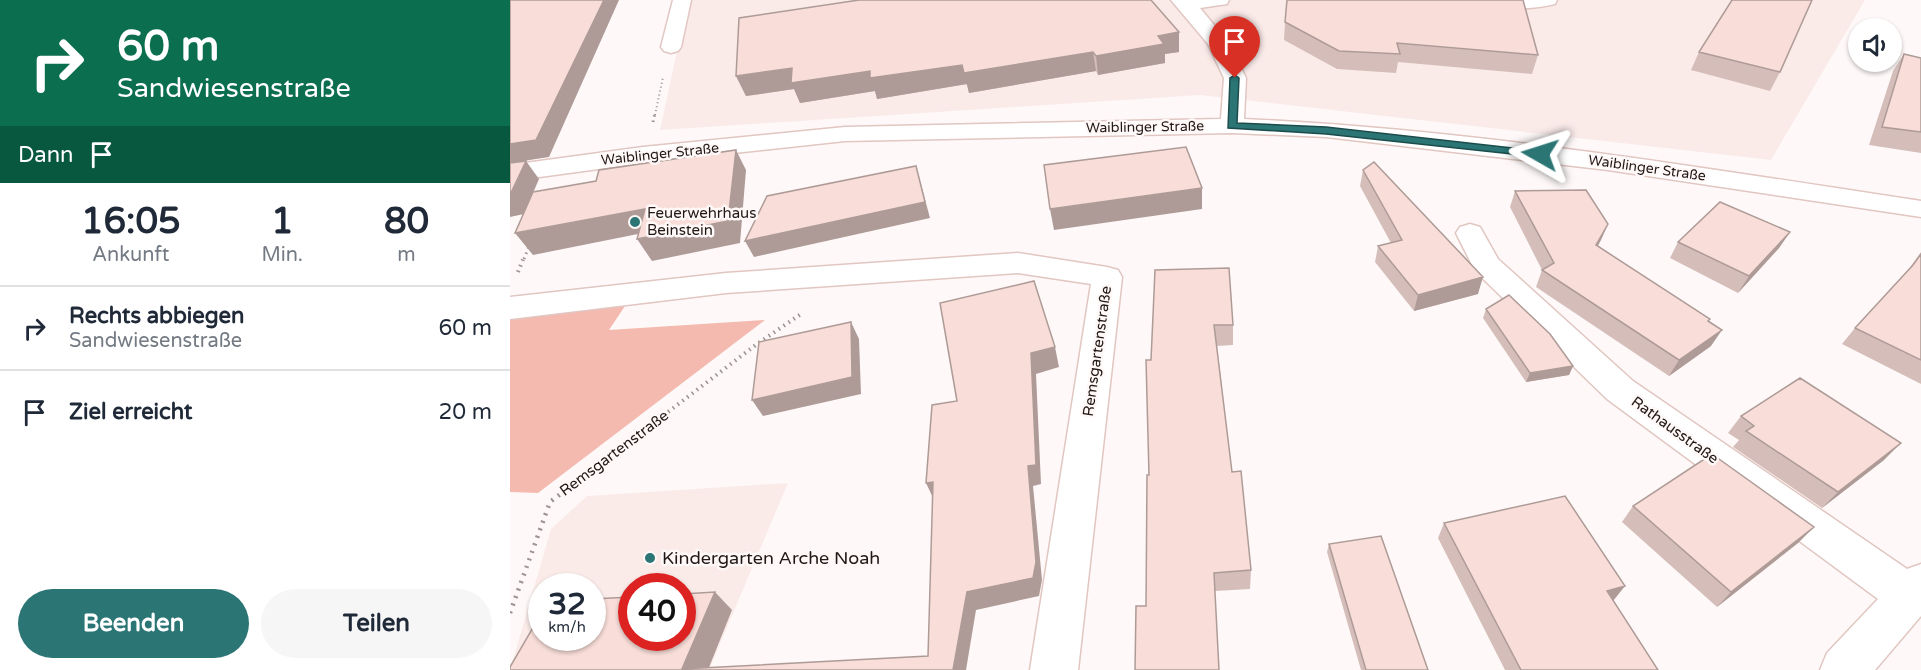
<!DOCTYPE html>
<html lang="de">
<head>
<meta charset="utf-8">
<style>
  body { margin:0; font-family:"Varela Round",sans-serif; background:#f6f6f7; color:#1f2937; height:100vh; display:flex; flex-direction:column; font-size:22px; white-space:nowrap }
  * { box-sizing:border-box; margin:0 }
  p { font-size:20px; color:#747a83 }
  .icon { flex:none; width:33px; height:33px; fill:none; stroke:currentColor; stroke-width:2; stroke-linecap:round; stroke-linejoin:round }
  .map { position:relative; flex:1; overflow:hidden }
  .side { display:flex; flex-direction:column; background:#fff; width:510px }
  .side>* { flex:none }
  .banner { background:#0b6e4f; color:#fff; overflow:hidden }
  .controls { position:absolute; left:1338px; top:18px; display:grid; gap:12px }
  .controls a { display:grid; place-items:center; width:54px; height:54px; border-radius:50%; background:#fff; box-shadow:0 2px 4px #0004; font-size:30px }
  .speed { position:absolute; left:18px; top:573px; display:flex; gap:12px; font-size:30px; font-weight:700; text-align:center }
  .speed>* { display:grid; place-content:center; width:78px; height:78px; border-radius:50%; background:#fff; box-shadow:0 2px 4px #0004; line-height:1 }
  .speed small { font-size:15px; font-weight:400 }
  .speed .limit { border:9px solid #d22; background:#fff; color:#111 }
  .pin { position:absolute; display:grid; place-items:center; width:51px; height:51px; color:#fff; margin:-62px -26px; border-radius:50% 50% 50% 0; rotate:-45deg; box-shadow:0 0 6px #0007 }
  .pin .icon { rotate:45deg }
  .me { position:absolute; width:66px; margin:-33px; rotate:276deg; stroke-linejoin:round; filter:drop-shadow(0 0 4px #0008) }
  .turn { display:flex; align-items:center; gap:21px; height:126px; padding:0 18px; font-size:27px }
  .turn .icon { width:78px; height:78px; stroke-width:2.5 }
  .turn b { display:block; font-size:42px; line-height:51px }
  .then { display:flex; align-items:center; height:57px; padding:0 18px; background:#0003; gap:12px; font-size:22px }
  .eta { display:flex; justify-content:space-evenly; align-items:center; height:102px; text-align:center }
  .eta b { font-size:36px; font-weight:700; line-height:42px }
  .cta { display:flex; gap:12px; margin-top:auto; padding:12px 18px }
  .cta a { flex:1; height:69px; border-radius:36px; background:#2b7575; color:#fff; font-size:24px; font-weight:700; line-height:69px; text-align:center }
  .cta a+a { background:#f6f6f7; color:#1f2937 }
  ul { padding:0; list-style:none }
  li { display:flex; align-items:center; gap:18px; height:84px; padding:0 18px; border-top:2px solid #e0e1e3 }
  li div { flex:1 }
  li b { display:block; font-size:22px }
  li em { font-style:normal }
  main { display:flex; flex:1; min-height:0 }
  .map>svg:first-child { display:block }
</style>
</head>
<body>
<main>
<section class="side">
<div class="banner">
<div class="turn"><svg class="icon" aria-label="right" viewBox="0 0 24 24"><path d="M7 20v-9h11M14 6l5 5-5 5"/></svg><div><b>60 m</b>Sandwiesenstraße</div></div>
<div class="then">Dann<svg class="icon" aria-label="arrive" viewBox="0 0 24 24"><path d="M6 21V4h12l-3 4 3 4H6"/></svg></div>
</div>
<div class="eta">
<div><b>16:05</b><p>Ankunft</p></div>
<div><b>1</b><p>Min.</p></div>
<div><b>80</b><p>m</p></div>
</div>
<ul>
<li><svg class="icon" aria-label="right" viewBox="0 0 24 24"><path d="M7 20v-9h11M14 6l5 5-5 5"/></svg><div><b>Rechts abbiegen</b><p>Sandwiesenstraße</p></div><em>60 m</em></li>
<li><svg class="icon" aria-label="arrive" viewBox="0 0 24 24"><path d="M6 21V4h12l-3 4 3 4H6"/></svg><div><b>Ziel erreicht</b></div><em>20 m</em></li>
</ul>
<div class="cta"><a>Beenden</a><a>Teilen</a></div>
</section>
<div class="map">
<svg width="1411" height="670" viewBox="0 0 1411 670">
  <rect width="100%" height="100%" fill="#fef9f8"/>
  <path fill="#faebe9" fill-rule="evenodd" d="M178,0H1355L1261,160L690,95L150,130Z
    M278,483L199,670H0L41,529L77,496ZM32,586H82V638H32ZM122,586H172V638H122Z"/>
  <path fill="#f4b9af" d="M115,306L99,330L255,320L28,493L0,492V317Z"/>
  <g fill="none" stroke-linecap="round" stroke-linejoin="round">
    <defs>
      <path id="minor" d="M163,0H181L171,47L168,51L161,53L154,51L151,47Z
        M661,0H719L717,4L690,8L718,42L736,78L734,119C961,129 1187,167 1411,201V217L1098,170L816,137L722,133L335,141L133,163L0,181V165L133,147L335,127L711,119L714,78L698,44Z
        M939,0H1047L1045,4C1013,12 980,7 948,6L941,4Z
        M960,224L970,227L988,259L1123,381L1397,569L1411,564V616L1365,670H1310L1317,653L1368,599L1097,399L965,271L946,233L950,227Z
        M508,253L597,267L608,270L612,277L568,670H520L581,284L508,273L216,293L0,319V297L216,273Z"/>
    </defs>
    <use href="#minor" stroke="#e1c6c1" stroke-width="3"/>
    <path stroke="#9b9493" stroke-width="2" stroke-dasharray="1 3" stroke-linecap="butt" d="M145,115L153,77"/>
    <path stroke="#9b9493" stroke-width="3" stroke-dasharray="1.5 4" stroke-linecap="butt" d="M143,122L145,113
      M14,259L19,246"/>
    <path stroke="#9b9493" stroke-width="4" stroke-dasharray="1.5 4.5" stroke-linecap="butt" d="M8,272L14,257
      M120,441L247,344L291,314"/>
    <path stroke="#9b9493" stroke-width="4.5" stroke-dasharray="2 6" stroke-linecap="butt" d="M0,613L40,502L122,439"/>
    <use href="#minor" fill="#fff" fill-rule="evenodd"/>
  </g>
  <path fill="#d5beba" d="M775,22L1028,55L1022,74L888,62L886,73L827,69L774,40Z
    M669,32V52L655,54V63L588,75L586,71L459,93L457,84L367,99L365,91L290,103L284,89L236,96L226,76Z
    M1189,52L1270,72L1260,91L1181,70Z
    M1394,54L1411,58V57V153L1359,145L1383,71Z
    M853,170L968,294L904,311L865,262L868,246L881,243L850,186Z
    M1005,191L1098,224L1088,246L1198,322L1201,346L1159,376L1026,287L1032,270L1000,207Z
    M1280,232L1269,248L1228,293L1160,258L1168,242Z
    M1411,252V384L1332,344L1345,328L1396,273Z
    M645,270L723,325V345L707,346L722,472L741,570L740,589L705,591L636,606L641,360Z
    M976,309L1063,366L1059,375L1016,382L973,318Z
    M1231,416L1374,460L1312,508L1223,447L1229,440L1218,433Z
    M1123,506L1304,527L1288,543L1207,607L1112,522Z
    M934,523L1103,600L1148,670H995L928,538Z
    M819,544L918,670H851L817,552Z"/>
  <path fill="#ae9b97" d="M94,0H109L39,157L0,163V144Z
    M669,32V52L655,54V63L588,75L586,56L648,36Z
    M583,52L586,71L459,93L454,73Z
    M452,65L457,84L367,99L365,91L290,103L284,89L236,96L226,76L282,68L360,71Z
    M226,150L236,170L230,243L142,261L127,239Z
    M16,161L29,179L14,214L0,217V195Z
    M406,166L420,218L244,257L235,241Z
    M692,188V209L544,230L540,209Z
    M135,209L148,230L23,255L5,233Z
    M1098,224L1091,240L1079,261L1086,245Z
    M1280,232L1269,248L1228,293L1239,276Z
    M973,277L968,294L904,311L908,295Z
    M341,322L349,339L351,394L253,416L242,400Z
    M1212,330L1201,346L1159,376L1169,360Z
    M545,347L549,367L526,374L531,484L523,486L532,580L529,596L466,610L456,670H443L457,592L518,466L521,353Z
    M1063,366L1059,375L1016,382L1020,373Z
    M1391,443L1374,460L1312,508L1328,492Z
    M423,482L425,502L416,483Z
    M1304,527L1288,543L1207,607L1221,592Z
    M1115,586L1103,601L1097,591Z
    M205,592L222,610L198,670L172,669Z"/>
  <path fill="#f8ddd8" stroke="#ae9b97" stroke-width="1.5" d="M0,0H94L26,140L0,144Z
    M349,0H641L669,32L648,36L654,44L586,56L583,52L454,73L452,65L360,78V71L281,83L282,68L226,76L229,18Z
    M777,0H1013L1028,55L887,43L890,54L829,51L775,22Z
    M1222,0H1302L1270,72L1189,52Z
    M1394,54L1411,58V132L1372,127Z
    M676,147L692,188L540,209L534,165Z
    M226,150L218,221L127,239L135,209L5,233L23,192L86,181L89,170Z
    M16,161L0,195V163Z
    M864,162L973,277L908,295L868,246L892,240L853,170Z
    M406,166L415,202L235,241L257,196Z
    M1076,190L1098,224L1086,245L1200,319L1198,321L1212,330L1169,360L1032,270L1044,263L1005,191Z
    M1210,202L1280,232L1239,276L1168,242Z
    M1411,254V360L1345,328L1403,265Z
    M719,268L723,325H704L722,472L731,471L741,570L704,573L709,670H625L626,606H636L637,475H639L636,360H641L645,270Z
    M524,281L545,347L521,353L526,465L518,466L526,562L523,578L457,592L443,670H0V667L32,612V638H82V599L122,597V638H172V594L205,592L172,669L418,656L423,482L416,483L422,405L447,401L430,303Z
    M999,295L1040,334L1063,366L1020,373L976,309Z
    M341,322L342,377L242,400L249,342Z
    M1290,378L1391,443L1328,492L1236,431L1244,426L1231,416Z
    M1202,454L1304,527L1221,592L1123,506Z
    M1055,496L1115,586L1097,591L1148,670H1011L934,523Z
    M871,536L918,670H856L819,544Z"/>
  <path fill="#2b7575" stroke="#1c4c4c" stroke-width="1.5" d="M725,75L729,78L727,123L816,127L1030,151L1035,154L1030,157L816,134L718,128L720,78Z"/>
  <g fill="#2b7575" stroke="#fef9f8" stroke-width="2">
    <circle cx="125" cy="222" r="6"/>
    <circle cx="140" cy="558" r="6"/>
  </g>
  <g text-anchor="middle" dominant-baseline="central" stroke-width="5" stroke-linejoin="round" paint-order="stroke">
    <g font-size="14" fill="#211816" stroke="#fef9f8">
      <text transform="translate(635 127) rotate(-1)">Waiblinger Straße</text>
      <text transform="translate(150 154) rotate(-6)">Waiblinger Straße</text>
      <text transform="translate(1137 168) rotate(8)">Waiblinger Straße</text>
    </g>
    <g font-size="15" fill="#211816" stroke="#fef9f8" text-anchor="start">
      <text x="137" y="213">Feuerwehrhaus<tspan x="137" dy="17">Beinstein</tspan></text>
    </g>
    <g font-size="15" fill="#211816" stroke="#fef9f8">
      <text transform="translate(587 351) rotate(-82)">Remsgartenstraße</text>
      <text transform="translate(1165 430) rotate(36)">Rathausstraße</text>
      <text transform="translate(104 453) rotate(-37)">Remsgartenstraße</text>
    </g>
    <g font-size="18" fill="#211816" stroke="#fef9f8" text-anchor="start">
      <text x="152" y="558">Kindergarten Arche Noah</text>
    </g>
  </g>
</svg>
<div class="controls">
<a><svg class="icon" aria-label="sound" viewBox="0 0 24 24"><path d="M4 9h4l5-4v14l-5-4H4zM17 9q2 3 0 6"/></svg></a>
</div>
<div class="speed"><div>32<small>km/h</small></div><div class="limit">40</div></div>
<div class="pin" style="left:725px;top:78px;background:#d93025"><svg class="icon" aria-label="arrive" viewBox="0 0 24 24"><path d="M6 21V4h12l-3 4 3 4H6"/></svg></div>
<svg class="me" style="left:1030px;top:154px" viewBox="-20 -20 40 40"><path d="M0-17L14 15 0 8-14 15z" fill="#2b7575" stroke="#fff" stroke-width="4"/></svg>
</div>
</main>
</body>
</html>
